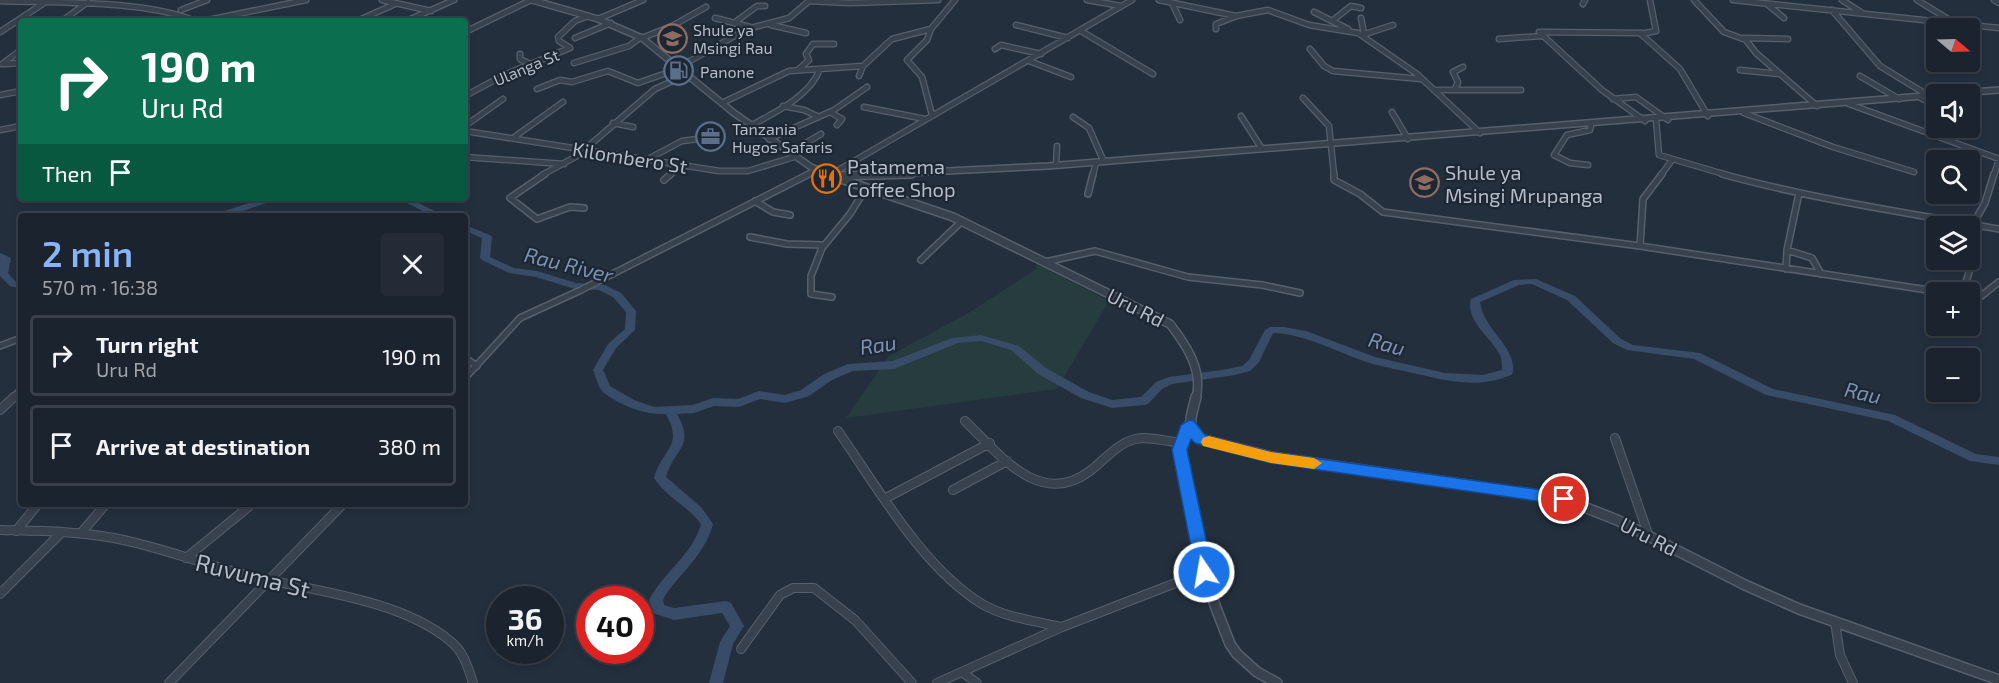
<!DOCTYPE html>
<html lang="en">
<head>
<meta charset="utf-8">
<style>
  body { margin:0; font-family:"Exo 2",sans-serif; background:#242b36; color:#f1f3f6; height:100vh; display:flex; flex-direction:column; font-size:22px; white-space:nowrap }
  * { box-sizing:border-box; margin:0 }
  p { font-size:20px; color:#a0a4aa }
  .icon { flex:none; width:33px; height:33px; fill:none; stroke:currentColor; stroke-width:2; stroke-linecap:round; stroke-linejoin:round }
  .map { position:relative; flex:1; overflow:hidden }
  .side { position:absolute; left:18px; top:213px; width:450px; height:294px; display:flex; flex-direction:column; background:#1b232e; border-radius:6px; box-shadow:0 3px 9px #0003,0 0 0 2px #39404a }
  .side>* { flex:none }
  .guide { position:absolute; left:18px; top:18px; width:450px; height:183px; border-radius:6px; box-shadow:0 3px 9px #0003,0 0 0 2px #39404a; background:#0b6e4f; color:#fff; overflow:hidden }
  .needle { width:39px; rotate:109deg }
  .buttons { position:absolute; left:1926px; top:18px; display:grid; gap:12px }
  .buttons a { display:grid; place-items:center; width:54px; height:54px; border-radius:6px; background:#1b232e; box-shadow:0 3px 9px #0003,0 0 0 2px #39404a; font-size:30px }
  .speed { position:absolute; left:486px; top:586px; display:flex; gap:12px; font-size:30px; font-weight:700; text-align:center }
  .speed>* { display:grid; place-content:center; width:78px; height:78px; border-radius:50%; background:#1b232e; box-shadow:0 3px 9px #0003,0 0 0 2px #39404a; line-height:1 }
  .speed small { font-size:15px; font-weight:400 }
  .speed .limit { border:9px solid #d22; background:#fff; color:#111 }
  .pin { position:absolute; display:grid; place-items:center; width:51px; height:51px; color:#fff; margin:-26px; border:3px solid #fff; border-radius:50%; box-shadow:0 2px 6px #0007 }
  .me { position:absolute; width:66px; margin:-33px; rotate:348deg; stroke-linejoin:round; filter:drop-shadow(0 0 4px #0008) }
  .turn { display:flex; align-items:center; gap:21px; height:126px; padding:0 24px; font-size:27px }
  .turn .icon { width:78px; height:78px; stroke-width:2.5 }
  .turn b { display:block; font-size:42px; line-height:51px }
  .then { display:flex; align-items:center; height:57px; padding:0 24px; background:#0003; gap:12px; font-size:22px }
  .round { display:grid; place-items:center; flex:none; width:63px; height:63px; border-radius:6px; background:#242b36 }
  .head { display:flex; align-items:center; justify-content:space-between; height:102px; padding:0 24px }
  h1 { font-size:36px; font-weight:600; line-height:45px; color:#8ab4f8 }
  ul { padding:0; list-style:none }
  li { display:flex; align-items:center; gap:18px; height:81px; margin:0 12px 9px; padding:0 12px; border:3px solid #39404a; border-radius:6px }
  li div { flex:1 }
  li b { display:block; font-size:22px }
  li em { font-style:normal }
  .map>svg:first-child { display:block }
</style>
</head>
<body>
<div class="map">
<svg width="1999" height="683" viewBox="0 0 1999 683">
  <rect width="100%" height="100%" fill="#242f3e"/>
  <path fill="#263c3f" d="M1037,264L1109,301L1057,389L846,418L889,356L970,312L1036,269Z"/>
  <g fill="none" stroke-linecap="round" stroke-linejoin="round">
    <path fill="#394c67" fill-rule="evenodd" d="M263,198H276L275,200L228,216H214L216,214Z
      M398,198H409L444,216H432Z
      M465,225L490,235L492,237L490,257L514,268L537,271L576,283L605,285L621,293L636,311L635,330L616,348L603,370L610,386L634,400L654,407L693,405L713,398L738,399L759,391L785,395L801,390L824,374L848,364L893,361L952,338L981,335L1019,346L1046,368L1089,392L1112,400L1141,397L1156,382L1169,377L1222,370L1242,366L1249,360L1265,330L1270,327H1283L1306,331L1375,357L1445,373L1483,375L1502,370C1502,365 1502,360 1500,355C1491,337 1465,321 1471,299L1514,280L1536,279L1575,296L1621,339L1633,345L1700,353L1773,389L1895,415L1976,454L1999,457V465L1970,461L1888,421L1766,395L1694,359L1627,350L1613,343L1567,300L1532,284L1519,285L1480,302C1483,329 1516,347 1513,371C1513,376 1507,376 1503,378C1470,389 1437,378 1404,371C1391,368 1377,366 1364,361C1334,351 1306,334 1273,333L1259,362L1250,371L1235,375L1172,384L1162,389L1148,404L1144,405L1112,408L1081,398L1038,374L1011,350L981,341L958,343L894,369L853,371L832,380L809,396L785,403L760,399L739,407L714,406L694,413L677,414C696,447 674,448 666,477L701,507L713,524C706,552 683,571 666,594L663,600L664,605L674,608L726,601L731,603L744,626L733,644L723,683H709L720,642L730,626L722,613L674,620L653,613L649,600C663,573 693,554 701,524C688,506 666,497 654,478C662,449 684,447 666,414C645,415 620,406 603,392C598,387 596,377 593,370L608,344L625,329L626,312L613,297L599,290L575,289L536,277L509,273L482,260L480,258L482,238L465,231Z
      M0,253L11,258L8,273L16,282L21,283V289L10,286L0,276Z"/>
    <defs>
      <path id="minor-far2" d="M382,0L431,11
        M1087,0L1121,6
        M1159,0L1236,16L1268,10L1309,25L1358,33L1417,74L1480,133
        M1650,0L1656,31L1641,34L1680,69L1708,116
        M1694,0L1724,32L1746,40L1756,53L1817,106
        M1733,0L1999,28
        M1842,0L1862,13
        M1917,0L1953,22
        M1994,0L1999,3
        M0,1C56,3 145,0 195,21
        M809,1L850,3L938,0
        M1172,3L1180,20
        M1583,4L1585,0
        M1767,4L1784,18
        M181,10L207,0
        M1832,10L1880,66L1929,96
        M1314,12L1348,29
        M715,18L750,27
        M1361,18L1364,34
        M598,19L643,0
        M62,21L88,2
        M203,21L306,0
        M357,21L395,4
        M406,21L454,0
        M1332,21L1351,6L1361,8
        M734,23L757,6H765
        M771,25L806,33
        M1016,25L1068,38
        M931,29L927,40L907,60L922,77L932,115
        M1216,29V24L1237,16
        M1081,31L1153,74
        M0,32L44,3
        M465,32L531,0
        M1642,33L1539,32L1602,90L1645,121
        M1362,35L1393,25
        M575,38L611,23
        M642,38L672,26L706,7
        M1744,38L1788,39
        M1499,39L1542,36
        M995,49L1001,45L1041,54
        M1310,49L1324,66L1333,71L1421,79
        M520,54V59L530,64
        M1029,61L1071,77
        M574,63L629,46L641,37
        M2,64L21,50
        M4,64L21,63
        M679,67L747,29L789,18L810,0
        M799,69L809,60L806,54L813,44H834
        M1740,70L1779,74
        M859,76L863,66
        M1860,76L1899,99
        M537,89L560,80L572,82L608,71L638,83L681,68
        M1455,89L1458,82L1453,72L1463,67
        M1434,90H1521
        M0,95L21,91
        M465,96L504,75L570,48L559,41L558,37L575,21L588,16
        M1919,97L1936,106
        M1303,98L1329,126L1334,175
        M1613,99L1636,97L1668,120
        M722,103L789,71L863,66L892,39L931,29L955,0
        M1849,104L1999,159
        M783,106L804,110L819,117
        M864,107L925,119
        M830,112L842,119L837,125
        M1392,112L1408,139
        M1744,113L1833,147L1914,172
        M1241,116L1262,149
        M1073,117L1089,128L1104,162
        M1656,120L1659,155L1727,175
        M613,123L633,127
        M752,125C776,112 810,96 820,69
        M465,126L503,99
        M0,130L21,126
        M465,131L719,171H748L794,157
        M513,138L563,102
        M769,139L834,110L867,87
        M789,153L821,134
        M465,157L564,164
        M648,159L682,141L698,139
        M1056,165L1057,146
        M1588,165L1570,163L1554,155L1567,135L1590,130L1591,125
        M542,175L577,156L655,89L688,74
        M670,175L675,164
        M806,175L817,170
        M830,175L1132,0
        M1093,175L1096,162
        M1661,175L1672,160
        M1994,175L1999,159"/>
      <path id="minor-far1" d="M545,174L510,198L537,219L570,207L584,208
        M1334,174V180L1360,194L1383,212L1640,246L1941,292
        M1722,174C1813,199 1906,213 1999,229
        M830,175L832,174
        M664,180L671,174
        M1088,194L1093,174
        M755,201L773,212L790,215
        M750,237L787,244L823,245
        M1640,246L1643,199L1662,174
        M1787,250L1812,258L1821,274
        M921,260L962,221
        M1045,262L1095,251L1188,277L1262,285L1300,293
        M1786,269L1787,250L1799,193
        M1963,292L1972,262L1973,224L1985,203L1994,174
        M832,297L811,294V276L822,248L850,214L866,188
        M1970,297H1980L1999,282
        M0,346L21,338
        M465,358L477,366
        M465,378L520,318L581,290L809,174
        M12,398L21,390"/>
      <path id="minor" d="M0,410L14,397
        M965,421C999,454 1040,509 1090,471C1103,461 1118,443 1135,439C1148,436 1166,441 1180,443
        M838,431C878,488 922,567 982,604C1006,618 1036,621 1062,627
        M1615,438L1648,534
        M953,490L1007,461
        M886,498L990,443
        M0,530C38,531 76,531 114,538C162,547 207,566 255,577C315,591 400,600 449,640C463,650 468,667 473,683
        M16,531L38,504
        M81,533L106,504
        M186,558L252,504
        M0,594L61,533
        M1835,622L1840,655L1853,683
        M741,649L780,595L793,588H814L855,620L912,683
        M962,672L977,683
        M169,683L343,504
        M937,683L1062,627L1204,572"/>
      <path id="tertiary-far2" d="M532,0L598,19L642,38L734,113L811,167L830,175
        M1946,94L1999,90
        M866,175L1048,166L1936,95"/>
      <path id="tertiary-far1" d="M826,174L953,217L1170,324C1187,346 1203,370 1196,398
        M834,176L911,174"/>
      <path id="tertiary" d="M1196,397C1192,415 1185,426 1200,439L1271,457L1564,499L1617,520L1745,585L1799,609L1999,680
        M1189,425L1179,450L1204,572L1216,608L1230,644L1237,654L1257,672L1277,683"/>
    </defs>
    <use href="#minor-far2" stroke="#565f6c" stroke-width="7"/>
    <use href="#minor-far1" stroke="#565f6c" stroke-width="8"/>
    <use href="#minor" stroke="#565f6c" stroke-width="10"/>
    <use href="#tertiary-far2" stroke="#565f6c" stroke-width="8"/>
    <use href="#tertiary-far1" stroke="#565f6c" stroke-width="10"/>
    <use href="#tertiary" stroke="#565f6c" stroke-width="12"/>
    <use href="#minor-far2" stroke="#38414e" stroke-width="4.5"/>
    <use href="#minor-far1" stroke="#38414e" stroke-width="5"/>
    <use href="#minor" stroke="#38414e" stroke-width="8"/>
    <use href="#tertiary-far2" stroke="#38414e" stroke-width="5"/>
    <use href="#tertiary-far1" stroke="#38414e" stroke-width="7"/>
    <use href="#tertiary" stroke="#38414e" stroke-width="9"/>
  </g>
  <path fill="#1a73e8" stroke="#114b97" stroke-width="1.5" d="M1189,420L1194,421L1205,435L1271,452L1564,493L1572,499L1564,505L1271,463L1195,443L1191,439L1187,450L1213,572L1210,577H1198L1196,572L1172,450L1181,425Z"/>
  <path fill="#f59e0b" d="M1209,436L1271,452L1314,458L1322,463L1314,469L1271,463L1203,446L1201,442L1203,438Z"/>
  <defs>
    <symbol id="school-ring" viewBox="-11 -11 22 22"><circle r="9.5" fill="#1d2633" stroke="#8d6e63" stroke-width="1.5"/><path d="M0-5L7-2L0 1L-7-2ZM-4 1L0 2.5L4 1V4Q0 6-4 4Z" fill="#8d6e63"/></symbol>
    <symbol id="fuel-ring" viewBox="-11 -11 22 22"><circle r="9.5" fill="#1d2633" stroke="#5c6f8a" stroke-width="1.5"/><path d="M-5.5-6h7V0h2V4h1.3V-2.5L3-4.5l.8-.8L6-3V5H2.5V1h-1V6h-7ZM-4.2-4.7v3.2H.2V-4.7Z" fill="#5c6f8a"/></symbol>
    <symbol id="office-ring" viewBox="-11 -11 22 22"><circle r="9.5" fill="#1d2633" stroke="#5c6f8a" stroke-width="1.5"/><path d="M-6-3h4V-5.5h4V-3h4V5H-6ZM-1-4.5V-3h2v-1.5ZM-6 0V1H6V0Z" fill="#5c6f8a"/></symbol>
    <symbol id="restaurant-ring" viewBox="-11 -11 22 22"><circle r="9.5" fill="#1d2633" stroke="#e8710a" stroke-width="1.5"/><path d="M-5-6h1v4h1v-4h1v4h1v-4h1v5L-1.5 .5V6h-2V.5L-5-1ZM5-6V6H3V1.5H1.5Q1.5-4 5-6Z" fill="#e8710a"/></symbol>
  </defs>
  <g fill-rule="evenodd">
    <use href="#school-ring" x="656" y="22" width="33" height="33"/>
    <use href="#fuel-ring" x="662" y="54" width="33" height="33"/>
    <use href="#office-ring" x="694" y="120" width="33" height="33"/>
    <use href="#restaurant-ring" x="810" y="162" width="33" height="33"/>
    <use href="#school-ring" x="1408" y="166" width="33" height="33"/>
  </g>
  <g text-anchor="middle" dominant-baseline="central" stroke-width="4.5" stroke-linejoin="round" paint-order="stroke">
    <g font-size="16" fill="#b4bcc9" stroke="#1d2633" text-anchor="start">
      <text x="693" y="29">Shule ya<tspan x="693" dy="18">Msingi Rau</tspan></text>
      <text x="700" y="71">Panone</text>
      <text x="732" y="128">Tanzania<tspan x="732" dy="18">Hugos Safaris</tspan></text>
    </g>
    <g font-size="16" fill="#b4bcc9" stroke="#1d2633">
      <text transform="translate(526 67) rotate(-23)">Ulanga St</text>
    </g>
    <g font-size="20" fill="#b4bcc9" stroke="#1d2633">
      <text transform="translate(630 157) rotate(9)">Kilombero St</text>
      <text transform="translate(1136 307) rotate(27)">Uru Rd</text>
      <text transform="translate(1649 536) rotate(27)">Uru Rd</text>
    </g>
    <g font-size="20" fill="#b4bcc9" stroke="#1d2633" text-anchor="start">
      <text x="847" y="166">Patamema<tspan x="847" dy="23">Coffee Shop</tspan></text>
      <text x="1445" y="172">Shule ya<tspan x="1445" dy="23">Msingi Mrupanga</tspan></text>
    </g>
    <g font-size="21" font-style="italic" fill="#7c92b1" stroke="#1d2633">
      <text transform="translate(569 264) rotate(14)">Rau River</text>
      <text transform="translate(1387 343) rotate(16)">Rau</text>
      <text transform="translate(878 344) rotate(-8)">Rau</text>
      <text transform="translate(1863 392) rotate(13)">Rau</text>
    </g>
    <g font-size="24" fill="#b4bcc9" stroke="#1d2633">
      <text transform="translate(253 575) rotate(14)">Ruvuma St</text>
    </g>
  </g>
</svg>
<div class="buttons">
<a><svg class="needle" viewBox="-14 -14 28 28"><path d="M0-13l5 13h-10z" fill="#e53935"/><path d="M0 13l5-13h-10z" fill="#a0a4aa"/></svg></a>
<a><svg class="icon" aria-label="sound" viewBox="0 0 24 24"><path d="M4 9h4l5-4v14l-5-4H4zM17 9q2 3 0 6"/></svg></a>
<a><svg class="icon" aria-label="search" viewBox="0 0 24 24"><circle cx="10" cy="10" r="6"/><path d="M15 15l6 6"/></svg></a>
<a><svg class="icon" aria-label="layers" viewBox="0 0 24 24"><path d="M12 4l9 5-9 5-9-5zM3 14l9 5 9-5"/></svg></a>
<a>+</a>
<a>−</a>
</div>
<div class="speed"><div>36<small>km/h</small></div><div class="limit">40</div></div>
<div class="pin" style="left:1564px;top:499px;background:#d93025"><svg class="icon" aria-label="arrive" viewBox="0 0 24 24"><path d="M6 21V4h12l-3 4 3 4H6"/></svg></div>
<svg class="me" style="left:1204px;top:572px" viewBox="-20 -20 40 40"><circle r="17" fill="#1a73e8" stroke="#fff" stroke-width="3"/><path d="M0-11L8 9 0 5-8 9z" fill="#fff"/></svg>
<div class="guide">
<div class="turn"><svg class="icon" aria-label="right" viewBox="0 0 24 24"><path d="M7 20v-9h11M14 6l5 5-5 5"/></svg><div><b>190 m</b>Uru Rd</div></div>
<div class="then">Then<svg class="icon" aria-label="arrive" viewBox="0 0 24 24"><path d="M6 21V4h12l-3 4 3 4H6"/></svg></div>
</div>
<section class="side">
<div class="head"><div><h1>2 min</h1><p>570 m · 16:38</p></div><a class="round"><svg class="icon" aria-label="close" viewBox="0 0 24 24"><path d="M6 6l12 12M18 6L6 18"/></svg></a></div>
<ul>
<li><svg class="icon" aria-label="right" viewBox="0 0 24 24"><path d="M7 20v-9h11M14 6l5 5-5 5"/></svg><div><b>Turn right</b><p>Uru Rd</p></div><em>190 m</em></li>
<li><svg class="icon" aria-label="arrive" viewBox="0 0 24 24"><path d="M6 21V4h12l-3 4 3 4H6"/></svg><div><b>Arrive at destination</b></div><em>380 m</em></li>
</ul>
</section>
</div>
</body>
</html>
